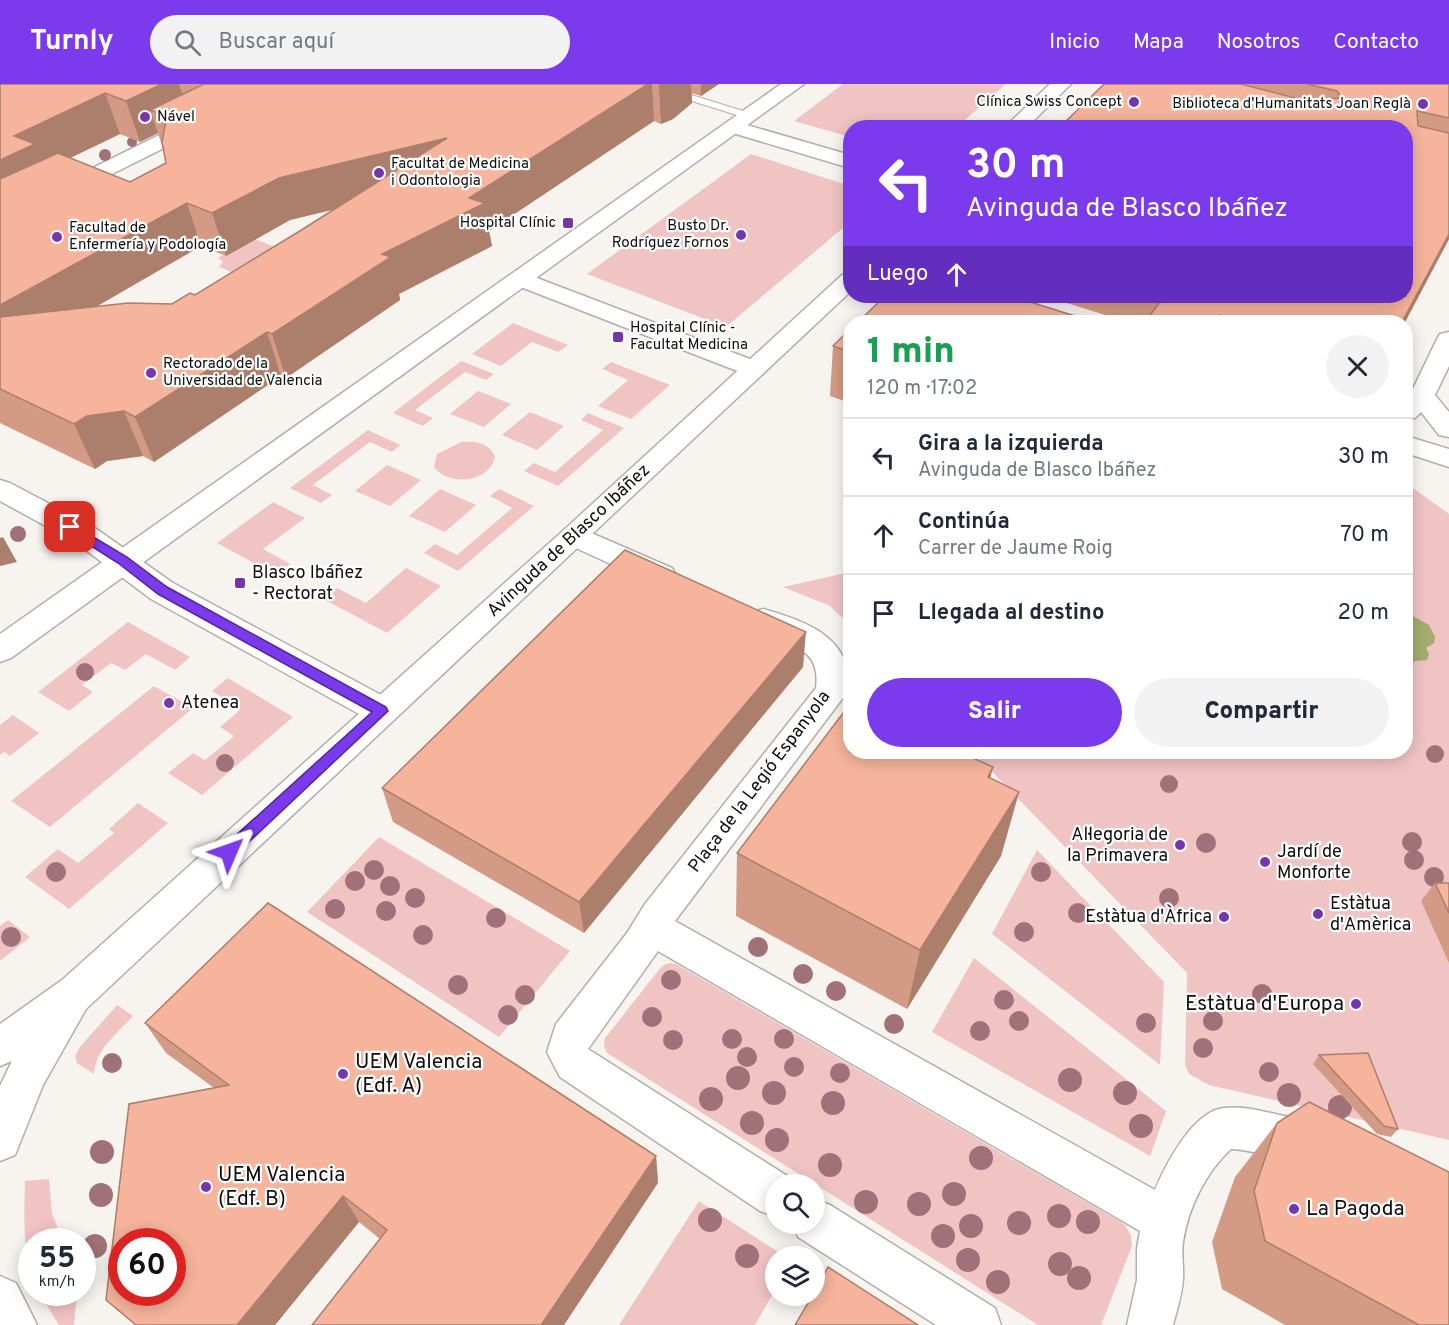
<!DOCTYPE html>
<html lang="es">
<head>
<meta charset="utf-8">
<style>
  body { margin:0; font-family:Overpass,sans-serif; background:#f2f2f3; color:#1f2937; height:100vh; display:flex; flex-direction:column; font-size:22px; white-space:nowrap }
  * { box-sizing:border-box; margin:0 }
  p { font-size:20px; color:#747a83 }
  .icon { flex:none; width:33px; height:33px; fill:none; stroke:currentColor; stroke-width:2; stroke-linecap:round; stroke-linejoin:round }
  .map { position:relative; flex:1; overflow:hidden }
  .side { position:absolute; left:843px; top:231px; width:570px; height:444px; display:flex; flex-direction:column; background:#fff; border-radius:24px; box-shadow:0 3px 15px #0003 }
  .side>* { flex:none }
  .guide { position:absolute; left:843px; top:36px; width:570px; height:183px; border-radius:24px; box-shadow:0 3px 15px #0003; background:#7c3aed; color:#fff; overflow:hidden }
  .buttons { position:absolute; left:765px; top:1090px; display:grid; gap:12px }
  .buttons a { display:grid; place-items:center; width:60px; height:60px; border-radius:50%; background:#fff; box-shadow:0 3px 15px #0003; font-size:30px }
  .speed { position:absolute; left:18px; top:1144px; display:flex; gap:12px; font-size:30px; font-weight:700; text-align:center }
  .speed>* { display:grid; place-content:center; width:78px; height:78px; border-radius:50%; background:#fff; box-shadow:0 3px 15px #0003; line-height:1 }
  .speed small { font-size:15px; font-weight:400 }
  .speed .limit { border:9px solid #d22; background:#fff; color:#111 }
  .pin { position:absolute; display:grid; place-items:center; width:51px; height:51px; color:#fff; margin:-26px; border-radius:12px; box-shadow:0 3px 9px #0006 }
  .me { position:absolute; width:66px; margin:-33px; rotate:47deg; stroke-linejoin:round; filter:drop-shadow(0 0 4px #0008) }
  .turn { display:flex; align-items:center; gap:21px; height:126px; padding:0 24px; font-size:27px }
  .turn .icon { width:78px; height:78px; stroke-width:2.5 }
  .turn b { display:block; font-size:42px; line-height:51px }
  .then { display:flex; align-items:center; height:57px; padding:0 24px; background:#0003; gap:12px; font-size:22px }
  .round { display:grid; place-items:center; flex:none; width:63px; height:63px; border-radius:32px; background:#f2f2f3 }
  .headline { display:flex; align-items:center; justify-content:space-between; height:102px; padding:0 24px }
  h1 { font-size:36px; font-weight:800; line-height:45px; color:#1e9e55 }
  .button { display:flex; gap:12px; margin-top:auto; padding:12px 24px }
  .button a { flex:1; height:69px; border-radius:36px; background:#7c3aed; color:#fff; font-size:24px; font-weight:800; line-height:69px; text-align:center }
  .button a+a { background:#f2f2f3; color:#1f2937 }
  ul { padding:0; list-style:none }
  li { display:flex; align-items:center; gap:18px; height:78px; padding:0 24px; border-top:2px solid #e0e1e3 }
  li div { flex:1 }
  li b { display:block; font-size:22px }
  li em { font-style:normal }
  header { display:flex; align-items:center; gap:36px; box-sizing:border-box; height:84px; padding:0 30px; background:#7c3aed; color:#fff }
  header strong { font-size:28px }
  nav { display:flex; gap:33px; margin-inline-start:auto; font-size:21px }
  .search { width:420px; height:54px; background:#f2f2f3; display:flex; align-items:center; gap:15px; box-sizing:border-box; padding:0 21px; border-radius:33px; color:#747a83; font-size:22px }
  .map>svg:first-child { display:block }
</style>
</head>
<body>
<header>
<strong>Turnly</strong>
<div class="search"><svg class="icon" aria-label="search" viewBox="0 0 24 24"><circle cx="10" cy="10" r="6"/><path d="M15 15l6 6"/></svg>Buscar aquí</div>
<nav><a>Inicio</a><a>Mapa</a><a>Nosotros</a><a>Contacto</a></nav>
</header>
<div class="map">
<svg width="1449" height="1241" viewBox="0 0 1449 1241">
  <rect width="100%" height="100%" fill="#f7f4f0"/>
  <path fill="#f1c4c4" d="M843,0H1006L957,43L850,44V53L794,37Z
    M751,70L850,102V138L726,243L587,190Z
    M252,154L278,164L237,190L219,183L223,178L218,174Z
    M513,239L568,261L558,268L532,258L501,282L472,270Z
    M461,277L494,290L486,296L465,288L415,326L433,334L423,342L393,329Z
    M611,278L670,301L631,335L598,322L628,296L602,285Z
    M478,307L511,320L484,343L450,330Z
    M530,328L564,342L537,366L502,351Z
    M588,329L624,344L558,402L524,387L534,379L555,388L603,346L581,336Z
    M368,346L400,361L392,368L370,358L313,401L332,411L321,419L290,404Z
    M461,358C475,357 488,358 495,372C491,399 448,403 434,383L437,370Z
    M387,381L421,396L390,422L355,407Z
    M1406,399L1449,430V1056L1209,1001L1189,990L1185,981L1187,889L973,668H1406Z
    M440,405L476,421L445,448L409,432Z
    M499,405L534,422L458,487L424,469L435,460L457,471L512,424L490,412Z
    M273,418L305,434L263,465L290,480L276,491L217,459Z
    M406,484L441,502L387,549L323,515L337,504L366,519Z
    M850,488V541L830,522L783,503Z
    M128,538L190,573L175,586L146,570L125,586L111,579L82,601L93,608L69,627L38,608Z
    M228,594L293,633L202,711L168,689L193,669L205,676L234,652L220,643L241,625L212,607Z
    M154,602L193,624L50,743L11,717Z
    M13,631L39,649L10,672L4,668L0,671V641Z
    M138,719L168,739L69,825L25,793L58,765L78,779L114,749L109,745Z
    M379,753L570,867L499,953L307,828Z
    M1037,766L1164,898L1160,981L992,850Z
    M8,836L30,853L0,877V842Z
    M974,874L1166,1027L1150,1072L932,948Z
    M669,879L676,880L1124,1140L1131,1151L1132,1162L1101,1241H1038L607,969L604,962L605,954L662,882Z
    M117,921L133,932C118,949 95,966 94,990L77,979L75,972L79,964Z
    M49,1095L52,1129L63,1158H32L31,1194C23,1162 24,1130 25,1097Z
    M699,1117L786,1173H776L775,1206L755,1241H619Z
    M39,1209H77L74,1241H59Z"/>
  <path fill="#a4ad6e" d="M1406,520L1413,526V532L1429,541L1435,553L1434,559L1426,564L1429,570L1427,576L1415,577L1406,586Z"/>
  <g fill="none" stroke-linecap="round" stroke-linejoin="round">
    <defs>
      <path id="service" d="M638,0H656L756,31L746,34Z"/>
      <path id="minor" d="M262,0H287L284,4L0,146V130Z
        M733,37L850,71V84L726,47L723,43L726,39Z
        M521,188L763,280L767,285L763,290L754,293L745,290L513,200L509,195L513,190Z
        M1449,248V282L1435,311L1449,328V353L1439,351L1421,328L1415,334L1406,336V314L1411,309L1437,255L1440,250Z
        M1406,352L1449,365V383L1406,369Z
        M575,442L672,484L676,491L672,498L661,501L650,498L565,459L560,452L565,445Z
        M763,525C806,537 854,554 848,607L675,837L1155,1106C1166,1080 1193,1027 1224,1024C1241,1022 1258,1026 1275,1030C1293,1034 1311,1037 1328,1044L1334,1059L1328,1074C1299,1086 1263,1066 1231,1065C1206,1088 1188,1124 1183,1158C1181,1171 1184,1183 1183,1195C1182,1211 1177,1226 1173,1241H1127L1137,1196V1164L1140,1147L658,867L588,965L792,1095L794,1101H776V1133L760,1127L560,993L547,968L556,940L627,849L645,820L816,604C823,549 765,567 747,536L752,528Z
        M814,1115L830,1121L995,1224L1001,1241H936L798,1153L793,1140H814Z"/>
      <path id="tertiary" d="M0,396L10,399L95,444L173,499L394,618L399,627L394,636L382,640L370,636L151,515L75,458L0,417Z"/>
      <path id="primary" d="M781,0H804L11,574L0,578V550Z
        M1050,0H1071L1026,44H1004Z
        M850,189V208L86,925L43,1001L15,1071L0,1077V1002L12,977L0,982V940L62,896L565,445L842,191Z
        M0,1192L16,1199L37,1241H0Z"/>
    </defs>
    <use href="#service" stroke="#b1aeab" stroke-width="2"/>
    <use href="#minor" stroke="#b1aeab" stroke-width="3"/>
    <use href="#tertiary" stroke="#b1aeab" stroke-width="3"/>
    <use href="#primary" stroke="#b1aeab" stroke-width="3"/>
    <use href="#service" fill="#fff" fill-rule="evenodd"/>
    <use href="#minor" fill="#fff" fill-rule="evenodd"/>
    <use href="#tertiary" fill="#fff" fill-rule="evenodd"/>
    <use href="#primary" fill="#fff" fill-rule="evenodd"/>
  </g>
  <g fill="#a07178">
    <circle cx="132" cy="58" r="5"/>
    <circle cx="105" cy="71" r="6"/>
    <circle cx="18" cy="450" r="8"/>
    <circle cx="85" cy="588" r="9"/>
    <circle cx="1435" cy="670" r="9"/>
    <circle cx="225" cy="679" r="9"/>
    <circle cx="1169" cy="700" r="9"/>
    <circle cx="1412" cy="758" r="10"/>
    <circle cx="1206" cy="759" r="10"/>
    <circle cx="1414" cy="776" r="10"/>
    <circle cx="374" cy="786" r="10"/>
    <circle cx="56" cy="788" r="10"/>
    <circle cx="1041" cy="788" r="10"/>
    <circle cx="1434" cy="793" r="10"/>
    <circle cx="355" cy="797" r="10"/>
    <circle cx="390" cy="802" r="10"/>
    <circle cx="415" cy="814" r="10"/>
    <circle cx="1169" cy="814" r="10"/>
    <circle cx="335" cy="825" r="10"/>
    <circle cx="386" cy="827" r="10"/>
    <circle cx="1078" cy="829" r="10"/>
    <circle cx="496" cy="834" r="10"/>
    <circle cx="1024" cy="848" r="10"/>
    <circle cx="423" cy="851" r="10"/>
    <circle cx="11" cy="853" r="10"/>
    <circle cx="758" cy="863" r="10"/>
    <circle cx="803" cy="890" r="10"/>
    <circle cx="671" cy="896" r="10"/>
    <circle cx="458" cy="901" r="10"/>
    <circle cx="836" cy="907" r="10"/>
    <circle cx="1262" cy="910" r="10"/>
    <circle cx="525" cy="911" r="10"/>
    <circle cx="1004" cy="916" r="10"/>
    <circle cx="508" cy="931" r="10"/>
    <circle cx="652" cy="933" r="10"/>
    <circle cx="1019" cy="937" r="10"/>
    <circle cx="1213" cy="937" r="10"/>
    <circle cx="1146" cy="939" r="10"/>
    <circle cx="894" cy="940" r="10"/>
    <circle cx="980" cy="947" r="10"/>
    <circle cx="732" cy="955" r="10"/>
    <circle cx="784" cy="955" r="10"/>
    <circle cx="673" cy="956" r="10"/>
    <circle cx="1203" cy="964" r="10"/>
    <circle cx="747" cy="973" r="10"/>
    <circle cx="112" cy="979" r="10"/>
    <circle cx="794" cy="983" r="10"/>
    <circle cx="1269" cy="988" r="10"/>
    <circle cx="840" cy="989" r="10"/>
    <circle cx="738" cy="994" r="12"/>
    <circle cx="1070" cy="996" r="12"/>
    <circle cx="774" cy="1009" r="12"/>
    <circle cx="1125" cy="1009" r="12"/>
    <circle cx="1289" cy="1011" r="12"/>
    <circle cx="711" cy="1015" r="12"/>
    <circle cx="833" cy="1019" r="12"/>
    <circle cx="1340" cy="1023" r="12"/>
    <circle cx="752" cy="1039" r="12"/>
    <circle cx="1141" cy="1042" r="12"/>
    <circle cx="777" cy="1056" r="12"/>
    <circle cx="102" cy="1068" r="12"/>
    <circle cx="981" cy="1074" r="12"/>
    <circle cx="830" cy="1081" r="12"/>
    <circle cx="954" cy="1110" r="12"/>
    <circle cx="101" cy="1111" r="12"/>
    <circle cx="866" cy="1118" r="12"/>
    <circle cx="919" cy="1120" r="12"/>
    <circle cx="1059" cy="1132" r="12"/>
    <circle cx="710" cy="1136" r="12"/>
    <circle cx="1088" cy="1138" r="12"/>
    <circle cx="1019" cy="1139" r="12"/>
    <circle cx="971" cy="1142" r="12"/>
    <circle cx="943" cy="1152" r="12"/>
    <circle cx="95" cy="1162" r="12"/>
    <circle cx="747" cy="1172" r="12"/>
    <circle cx="968" cy="1176" r="12"/>
    <circle cx="1060" cy="1180" r="12"/>
    <circle cx="1079" cy="1194" r="12"/>
    <circle cx="998" cy="1198" r="12"/>
  </g>
  <path fill="#d39b85" fill-rule="evenodd" d="M0,0H719L701,12L692,9V19L673,35L661,40L654,37L489,147L492,162L399,210L400,216L286,294L281,292L154,378L143,372L107,377L95,385L0,339ZM158,49L163,65L166,79L130,98L70,74L120,50L140,58ZM336,125L195,211L172,220L96,223L201,162L226,172L290,136Z
    M1104,0H1449V155L1405,238H1128L1044,212H1406Z
    M850,245V319L830,312L833,262Z
    M803,583L584,849L393,738L382,704Z
    M850,668H964V669L991,694L1019,708L1001,772L907,925L736,832L737,769Z
    M1435,799H1449V879L1421,817Z
    M145,939L656,1072L658,1099L380,1155L359,1138L275,1241H135L214,1004L166,969Z
    M1319,971L1398,1045L1391,1053L1377,1050L1313,980Z
    M1277,1039L1449,1241H1285L1222,1205L1212,1158L1235,1093Z"/>
  <path fill="#ac7e6c" d="M162,0H179L189,33L150,26L158,49L140,58L126,17Z
    M648,0H652L654,37L489,147L492,162L399,210L400,216L286,294L272,250L382,170Z
    M659,0H691L692,19L673,35L661,40Z
    M701,0H719L701,12Z
    M105,9L120,50L45,86L0,127V76L14,52Z
    M447,54L454,96L290,136L226,172L212,129L279,94Z
    M187,119L201,162L0,278V221Z
    M1449,150V155L1405,238H1402Z
    M267,248L281,292L154,378L135,333Z
    M124,327L143,372L107,377L95,385L74,340L87,332Z
    M3,453L17,478L0,482V454Z
    M806,548L803,583L584,849L579,818Z
    M993,683L977,748L988,693Z
    M1019,708L1001,772L907,925L920,866Z
    M656,1072L658,1099L564,1241H541Z
    M343,1112L359,1138L275,1241H237Z"/>
  <path fill="#f5b49b" stroke="#ac7e6c" stroke-width="1.5" fill-rule="evenodd" d="M0,0H162L126,17L105,9L14,52L35,60L0,76Z
    M204,0H648L469,114L485,119L382,170L391,173L272,250L267,248L135,333L124,327L87,332L74,340L0,305V233L128,219L172,220L190,209L195,211L303,145L447,54L279,94L212,129L187,119L0,221V95L58,69L130,98L166,79L162,58L167,32L150,26Z
    M1104,0H1241L1303,16L1342,14L1337,7L1307,0H1449V34L1417,27L1418,42L1449,49V150L1402,238H1245L1220,231L1215,238H1145L1163,214L1156,212H1406V44H1059Z
    M885,212H1011L1078,233L1074,238H858Z
    M850,245V268L833,262Z
    M625,466L806,548L579,818L382,704Z
    M850,620V668H960L993,683L988,693L1019,708L920,866L737,769Z
    M1435,799H1449V829Z
    M268,819L656,1072L541,1241H312L387,1146L343,1112L237,1241H136L106,1216L129,1020L229,1001L145,939ZM122,1158H172V1209H122Z
    M1368,969L1398,1045L1384,1042L1319,971Z
    M1309,1018L1449,1088V1241H1419L1265,1157L1254,1107L1277,1039Z
    M828,1183L918,1241H795L812,1212H814V1207Z"/>
  <path fill="#7c3aed" stroke="#51269a" stroke-width="1.5" d="M70,439L127,473L167,503L386,623L388,627L234,772H223L221,768L223,763L372,628L158,510L118,479L66,446L64,443Z"/>
  <g fill="#7635aa" stroke="#fff" stroke-width="2">
    <circle cx="1134" cy="18" r="6"/>
    <circle cx="1423" cy="20" r="6"/>
    <circle cx="145" cy="33" r="6"/>
    <circle cx="379" cy="89" r="6"/>
    <rect x="562" y="133" width="12" height="12" rx="3"/>
    <circle cx="741" cy="151" r="6"/>
    <circle cx="57" cy="153" r="6"/>
    <rect x="612" y="247" width="12" height="12" rx="3"/>
    <circle cx="151" cy="289" r="6"/>
    <rect x="234" y="493" width="12" height="12" rx="3"/>
    <circle cx="169" cy="619" r="6"/>
    <circle cx="1180" cy="761" r="6"/>
    <circle cx="1265" cy="778" r="6"/>
    <circle cx="1318" cy="830" r="6"/>
    <circle cx="1224" cy="833" r="6"/>
    <circle cx="1356" cy="920" r="6"/>
    <circle cx="343" cy="990" r="6"/>
    <circle cx="206" cy="1103" r="6"/>
    <circle cx="1294" cy="1125" r="6"/>
  </g>
  <g text-anchor="middle" dominant-baseline="central" stroke-width="4.5" stroke-linejoin="round" paint-order="stroke">
    <g font-size="15" fill="#0e0d0c" stroke="#fff" text-anchor="start">
      <text x="1122" y="18" text-anchor="end">Clínica Swiss Concept</text>
      <text x="1411" y="20" text-anchor="end">Biblioteca d'Humanitats Joan Reglà</text>
      <text x="157" y="33">Nável</text>
      <text x="391" y="80">Facultat de Medicina<tspan x="391" dy="17">i Odontologia</tspan></text>
      <text x="556" y="139" text-anchor="end">Hospital Clínic</text>
      <text x="729" y="142" text-anchor="end">Busto Dr.<tspan x="729" dy="17">Rodríguez Fornos</tspan></text>
      <text x="69" y="144">Facultad de<tspan x="69" dy="17">Enfermería y Podología</tspan></text>
      <text x="630" y="244">Hospital Clínic -<tspan x="630" dy="17">Facultat Medicina</tspan></text>
      <text x="163" y="280">Rectorado de la<tspan x="163" dy="17">Universidad de Valencia</tspan></text>
    </g>
    <g font-size="18" fill="#0e0d0c" stroke="#fff">
      <text transform="translate(569 457) rotate(-43)">Avinguda de Blasco Ibáñez</text>
      <text transform="translate(760 698) rotate(-53)">Plaça de la Legió Espanyola</text>
    </g>
    <g font-size="18" fill="#0e0d0c" stroke="#fff" text-anchor="start">
      <text x="252" y="489">Blasco Ibáñez<tspan x="252" dy="21">- Rectorat</tspan></text>
      <text x="181" y="619">Atenea</text>
      <text x="1168" y="751" text-anchor="end">Al·legoria de<tspan x="1168" dy="21">la Primavera</tspan></text>
      <text x="1277" y="768">Jardí de<tspan x="1277" dy="21">Monforte</tspan></text>
      <text x="1330" y="820">Estàtua<tspan x="1330" dy="21">d'Amèrica</tspan></text>
      <text x="1212" y="833" text-anchor="end">Estàtua d'Àfrica</text>
    </g>
    <g font-size="21" fill="#0e0d0c" stroke="#fff" text-anchor="start">
      <text x="1344" y="920" text-anchor="end">Estàtua d'Europa</text>
      <text x="355" y="978">UEM Valencia<tspan x="355" dy="24">(Edf. A)</tspan></text>
      <text x="218" y="1091">UEM Valencia<tspan x="218" dy="24">(Edf. B)</tspan></text>
      <text x="1306" y="1125">La Pagoda</text>
    </g>
  </g>
</svg>
<div class="buttons">
<a><svg class="icon" aria-label="search" viewBox="0 0 24 24"><circle cx="10" cy="10" r="6"/><path d="M15 15l6 6"/></svg></a>
<a><svg class="icon" aria-label="layers" viewBox="0 0 24 24"><path d="M12 4l9 5-9 5-9-5zM3 14l9 5 9-5"/></svg></a>
</div>
<div class="speed"><div>55<small>km/h</small></div><div class="limit">60</div></div>
<div class="pin" style="left:70px;top:443px;background:#d93025"><svg class="icon" aria-label="arrive" viewBox="0 0 24 24"><path d="M6 21V4h12l-3 4 3 4H6"/></svg></div>
<svg class="me" style="left:229px;top:768px" viewBox="-20 -20 40 40"><path d="M0-17L14 15 0 8-14 15z" fill="#7c3aed" stroke="#fff" stroke-width="4"/></svg>
<div class="guide">
<div class="turn"><svg class="icon" aria-label="left" viewBox="0 0 24 24"><path d="M17 20v-9H6M10 6l-5 5 5 5"/></svg><div><b>30 m</b>Avinguda de Blasco Ibáñez</div></div>
<div class="then">Luego<svg class="icon" aria-label="ahead" viewBox="0 0 24 24"><path d="M12 20V5M6 11l6-6 6 6"/></svg></div>
</div>
<section class="side">
<div class="headline"><div><h1>1 min</h1><p>120 m · 17:02</p></div><a class="round"><svg class="icon" aria-label="close" viewBox="0 0 24 24"><path d="M6 6l12 12M18 6L6 18"/></svg></a></div>
<ul>
<li><svg class="icon" aria-label="left" viewBox="0 0 24 24"><path d="M17 20v-9H6M10 6l-5 5 5 5"/></svg><div><b>Gira a la izquierda</b><p>Avinguda de Blasco Ibáñez</p></div><em>30 m</em></li>
<li><svg class="icon" aria-label="ahead" viewBox="0 0 24 24"><path d="M12 20V5M6 11l6-6 6 6"/></svg><div><b>Continúa</b><p>Carrer de Jaume Roig</p></div><em>70 m</em></li>
<li><svg class="icon" aria-label="arrive" viewBox="0 0 24 24"><path d="M6 21V4h12l-3 4 3 4H6"/></svg><div><b>Llegada al destino</b></div><em>20 m</em></li>
</ul>
<div class="button"><a>Salir</a><a>Compartir</a></div>
</section>
</div>
</body>
</html>
